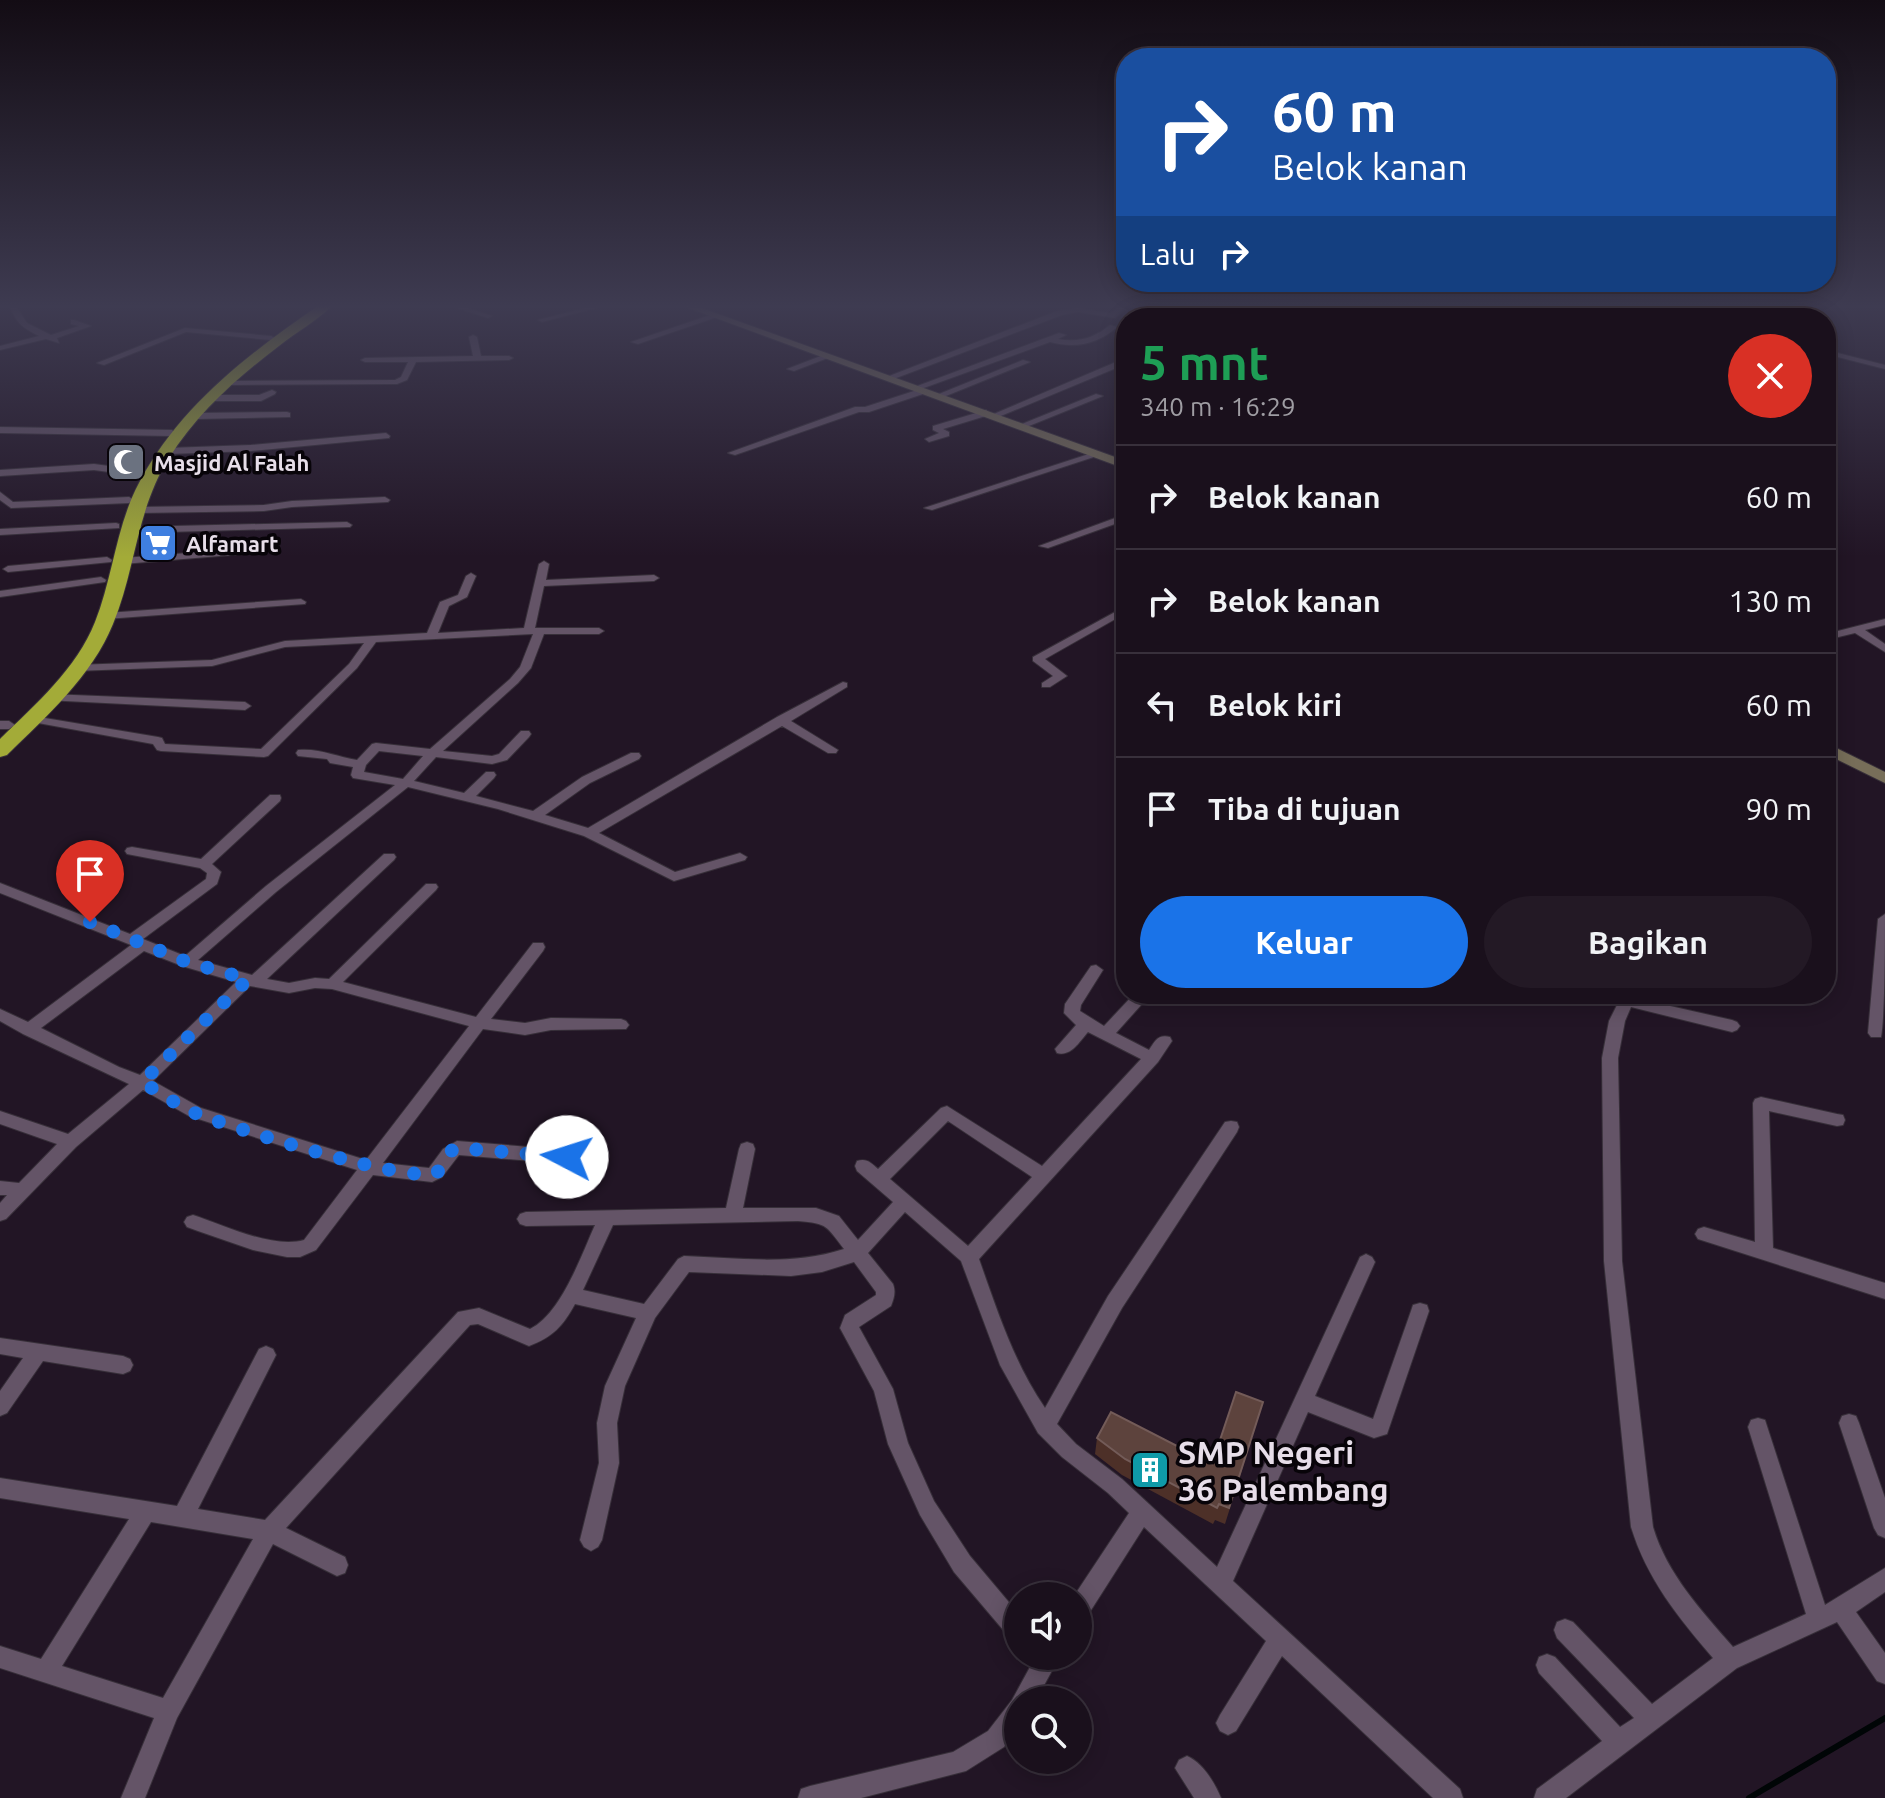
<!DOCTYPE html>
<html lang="id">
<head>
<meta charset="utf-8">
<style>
  body { margin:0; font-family:Ubuntu,sans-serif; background:#231925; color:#f1f3f6; height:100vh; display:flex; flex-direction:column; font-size:30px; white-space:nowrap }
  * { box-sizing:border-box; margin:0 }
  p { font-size:26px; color:#9f9da3 }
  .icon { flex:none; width:44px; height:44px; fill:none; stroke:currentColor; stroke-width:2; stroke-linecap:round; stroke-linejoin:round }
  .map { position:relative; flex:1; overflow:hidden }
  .side { position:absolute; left:1116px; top:308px; width:720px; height:696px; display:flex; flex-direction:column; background:#1a101c; border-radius:32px; box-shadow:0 4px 20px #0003,0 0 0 2px #38303b }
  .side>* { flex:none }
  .guide { position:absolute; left:1116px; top:48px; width:720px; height:244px; border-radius:32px; box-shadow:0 4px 20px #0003,0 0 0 2px #38303b; background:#1a4fa0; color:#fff; overflow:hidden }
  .tools { position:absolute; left:1004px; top:1582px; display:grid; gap:16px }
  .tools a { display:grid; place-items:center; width:88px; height:88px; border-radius:50%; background:#1a101c; box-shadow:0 4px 20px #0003,0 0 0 2px #38303b; font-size:40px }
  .pin { position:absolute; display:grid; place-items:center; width:68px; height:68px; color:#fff; margin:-82px -34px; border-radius:50% 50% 50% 0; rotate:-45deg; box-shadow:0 0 8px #0007 }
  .pin .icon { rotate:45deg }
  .me { position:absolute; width:88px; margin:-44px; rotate:275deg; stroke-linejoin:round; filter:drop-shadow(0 0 6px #0008) }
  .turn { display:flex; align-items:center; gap:28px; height:168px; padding:0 24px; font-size:36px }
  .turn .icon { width:104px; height:104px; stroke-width:2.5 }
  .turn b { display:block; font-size:56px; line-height:68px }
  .then { display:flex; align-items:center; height:76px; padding:0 24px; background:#0003; gap:16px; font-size:30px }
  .round { display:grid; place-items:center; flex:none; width:84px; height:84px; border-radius:42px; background:#231925 }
  .headline { display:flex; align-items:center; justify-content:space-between; height:136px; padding:0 24px }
  h1 { font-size:48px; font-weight:600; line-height:60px; color:#1e9e55 }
  .cta { display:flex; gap:16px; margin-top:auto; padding:16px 24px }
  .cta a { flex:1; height:92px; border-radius:48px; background:#1a73e8; color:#fff; font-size:32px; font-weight:600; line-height:92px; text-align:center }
  .cta a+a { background:#231925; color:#f1f3f6 }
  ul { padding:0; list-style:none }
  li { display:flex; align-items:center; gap:24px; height:104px; padding:0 24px; border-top:2px solid #38303b }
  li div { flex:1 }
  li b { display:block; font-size:30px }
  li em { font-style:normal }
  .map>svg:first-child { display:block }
</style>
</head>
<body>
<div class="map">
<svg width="1885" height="1798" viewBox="0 0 1885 1798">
  <rect width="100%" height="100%" fill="#221525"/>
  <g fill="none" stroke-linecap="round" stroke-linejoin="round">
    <path stroke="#000506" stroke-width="6" d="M1749,1798L1885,1718"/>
    <defs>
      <path id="street" d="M10,306H16L27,323L51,335L79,326L71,324V320H74L91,326L57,338L59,343L46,339L0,350V346L39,336C24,329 15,322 10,306Z
        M58,306H67L63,308Z
        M451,306H462L492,316L488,318Z
        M592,306H604L542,322L538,320Z
        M1120,306H1128L1115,318L1078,312L1062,315L891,380L884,378L1057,311L1078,308L1110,313Z
        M1174,306H1182L1171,318H1163Z
        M1311,306H1320L1300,318H1292L1293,313Z
        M1545,308H1605L1609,310L1605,312H1542L1541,310Z
        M713,314L720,316L638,344L631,342Z
        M1110,325L1117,327C1098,344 1075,349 1050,342L921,389H926V393L869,412H859L735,455L728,453L855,407H865L917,390L912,388L1059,333L1066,335L1058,339C1078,343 1094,338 1110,325Z
        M185,328L271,336L275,338L271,340L186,332L104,365L97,363Z
        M473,335L477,337L481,356H509L513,358L509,360L416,362L407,380L397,384L227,385L223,383L227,381L395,380L401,377L408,362H365L361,360L365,358L473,356L469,337Z
        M1826,350L1885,365V369L1826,354Z
        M826,354L833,356L794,371L787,369Z
        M1123,359H1126V364L996,418L989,416Z
        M1023,360L1030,362L941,398L934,396Z
        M272,390L276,392L275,394L261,401H212L208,398L212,395H259Z
        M1096,394L1103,396L1024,428L1017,426Z
        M986,410L990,413L989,415L943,429L949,432V436L929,442L925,439L939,433L933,430V426Z
        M287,412L290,413V417L196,419L192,416L196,413Z
        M0,427L172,430L176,433L172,436L0,433Z
        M386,433L390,436L389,438L251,451L168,454L164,451L168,448L251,445Z
        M1095,452L1103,454L932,510L924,508Z
        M94,464L139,470L144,473L139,476L94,470L0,476V470Z
        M0,492L13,502L129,497L134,500L129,503L11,508L0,500Z
        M385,497L390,500L388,502L292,507L264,511L137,513L132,510L137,507L264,505L292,501Z
        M1126,514V520L1048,548L1039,546Z
        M347,522L352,525L350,527L132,533L127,530L132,527Z
        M116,523L119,524V528L0,535V529Z
        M252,548L257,551L256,553L123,564L118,561L123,558Z
        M107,557L112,560L111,562L8,572L3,569L8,566Z
        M544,561L549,564L546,580L654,575L659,578L654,581L544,586L535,628H599L604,631L599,634H544L531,668L518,683L443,751L492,756L499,754L521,731H529L531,734L529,737L507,760L492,764L436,757L414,781L464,793L486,772H494L496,775L494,778L476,796L533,811L582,777L631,753H639L641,756L639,759L590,783L545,815L588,828L777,717L843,682L847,683V687L791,721L838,750L836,753H828L782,726L599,833L675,872L740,853L747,857L745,860L674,881L584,836L498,809L408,787L276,892L198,960L252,975L384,854H394L396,857L394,860L267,979L289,983L315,978L329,979L426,884H436L438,887L436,890L343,982L476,1017L533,943H543L545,947L543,951L491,1019L525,1023L551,1018L621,1019L626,1021L629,1025L626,1029L551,1030L525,1035L483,1029L383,1163L429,1168L443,1149L457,1141L567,1150L573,1152L575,1157L573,1162L567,1164L459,1155L442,1177L432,1182L373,1175L316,1250L300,1257H287L253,1250L198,1231L187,1227L184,1222L187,1217L193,1215C224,1225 272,1249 304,1240L357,1170L189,1116L143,1090L76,1147L6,1219L0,1221V1203L7,1195H0V1181L19,1183L57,1144L0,1124V1111L68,1134L129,1084L23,1034L0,1021V1009L28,1022L131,945L0,893V883L130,934L206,879L207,873L200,868L127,854L125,851L127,848L132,847L201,859L270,795H280L281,798L280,801L212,864L221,872L217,884L143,939L185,956L266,886L395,785L353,778L351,775L353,767L330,763L327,759L298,756L296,753L298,750C320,748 337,757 357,760L372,744L376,743L430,749L510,679L520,667L533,634L376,642L357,668L268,756L264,757L161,751L157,750L153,744L27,721L25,718L27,715L158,737L162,738L165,744L261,749L349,664L364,643L285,647L212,666L75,671L69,668L75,665L212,660L285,641L427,633L440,602L458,595L466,576L471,573L476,576L467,597L449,606L438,633L524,628L539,564ZM379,751L423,756L403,779L364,772L366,765ZM144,951L182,966L236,982L140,1075L119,1067L41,1028ZM250,986L289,993L315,988L332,989L469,1026L366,1160L201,1108L153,1081Z
        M101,577L106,580L105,582L0,597V591Z
        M301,599L306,602L305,604L106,619L101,616L106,613Z
        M1126,606V613L1045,659L1067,676L1050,687H1042V683L1053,676L1033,661V657Z
        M1885,619V625L1865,630L1885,644V652L1855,633L1826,640V634Z
        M49,694L245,702L251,706L245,710L45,700V696Z
        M0,721H9L15,725L9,729H0Z
        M1885,914C1885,942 1885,1015 1881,1037H1871L1868,1033L1878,919Z
        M1096,965L1103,970L1081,1005L1080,1011L1104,1026L1134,994H1151L1116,1033L1149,1050C1155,1041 1158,1034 1170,1037L1172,1041L1158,1062L979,1259C997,1310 1014,1363 1045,1408L1108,1296L1225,1122L1231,1121L1237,1122L1239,1127L1237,1132L1122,1308L1057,1424L1076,1444L1122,1479L1217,1567L1360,1257L1366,1254L1372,1257L1375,1262L1315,1396L1373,1419L1411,1311L1413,1305L1420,1303L1427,1305L1429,1311L1387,1434L1374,1438L1308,1412L1233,1581L1460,1789L1463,1798H1433L1282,1656L1236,1731L1228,1735L1220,1731L1216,1723L1220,1715L1266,1641L1144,1527L1086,1618L1078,1621V1596H1074L1129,1513L1108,1493L1062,1457L1038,1433L1000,1365L961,1261L905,1212L868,1253L893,1284C896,1292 894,1298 891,1306L859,1327L893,1389L908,1443L934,1501L970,1556L1018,1613V1641L1010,1638L954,1572L920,1515L888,1444L874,1391L840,1328L845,1315L876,1295V1292L854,1262L822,1272L791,1276L689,1272L655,1318L625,1386L617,1423L619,1463L602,1540L598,1547L591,1551L584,1547L580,1540L599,1463L597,1423L605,1386L636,1318L575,1304C563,1326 553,1337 529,1346L478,1324L470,1325L286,1528L345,1557L348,1565L345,1573L337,1576L273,1544L177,1718L145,1798H121L154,1718L0,1668V1646L41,1659L129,1519L0,1498V1478L177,1506L259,1349L266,1346L273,1349L276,1355L198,1509L265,1520L458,1312L479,1308L530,1329C561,1314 581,1256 595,1225L526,1226L520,1224L517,1219L520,1214L526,1212L726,1208L739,1149L741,1144L747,1142L753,1144L755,1149L743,1208H816L839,1216L858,1240L893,1202L857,1171L855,1166L857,1161C867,1158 871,1163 878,1169L941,1108L947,1106L1042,1166L1141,1059L1088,1032C1080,1041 1071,1057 1057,1053L1055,1049L1076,1025L1064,1013L1065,1004L1091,966ZM948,1121L1032,1177L968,1246L890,1179ZM798,1221C828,1223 827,1227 844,1249C792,1266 738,1258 684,1256L678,1259L644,1304L583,1290L613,1225ZM151,1522L253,1539L163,1698L62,1666Z
        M1626,996L1732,1020L1737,1022L1740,1026L1737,1030L1732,1032L1631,1007L1625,1021L1618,1058L1622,1261L1653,1527C1667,1574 1701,1610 1733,1647L1806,1614L1748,1427L1751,1420L1758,1418L1765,1420L1825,1605L1885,1568V1592L1856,1612L1885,1653V1684L1877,1681L1837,1622L1737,1668L1566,1798H1534L1537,1789L1602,1741L1539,1673L1536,1665L1539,1657L1547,1654L1555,1657L1620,1727L1634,1718L1557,1638L1554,1630L1557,1622L1565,1619L1573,1622L1652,1704L1713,1658C1678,1617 1647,1579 1631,1527L1604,1261L1602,1058L1609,1021L1621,997Z
        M1761,1097L1837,1114L1843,1115L1845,1120L1843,1125L1837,1126L1769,1111L1773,1248L1885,1283V1299L1698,1239L1695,1234L1698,1229L1704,1227L1755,1242L1753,1103L1755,1099Z
        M0,1338L123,1356L130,1359L133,1365L130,1371L123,1374L43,1361L7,1413L0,1416V1391L23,1358L0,1354Z
        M1849,1414L1856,1416L1859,1423L1885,1498V1538L1878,1535L1874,1528L1839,1423L1842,1416Z
        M1036,1656H1060L1036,1700H1018V1728L1004,1747L966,1771L861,1798H798L801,1789L810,1786L953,1752L988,1731L1012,1700Z
        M1187,1756C1202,1762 1215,1783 1221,1798H1194L1175,1768L1179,1760Z"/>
      <path id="secondary" d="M683,306H696L1126,461V469Z
        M1826,743L1885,772V783L1826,754Z"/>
      <path id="highway" d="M318,306H332C317,321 296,332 279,346C238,377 197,413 169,458C136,510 136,569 113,624C92,676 46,717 7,755L0,757V739C35,705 77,668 95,622C113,577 116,526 139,483C179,407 248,354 318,306Z"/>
    </defs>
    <use href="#street" stroke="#372f39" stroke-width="2"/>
    <use href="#secondary" stroke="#372f39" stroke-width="2"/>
    <use href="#highway" stroke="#372f39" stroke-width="2"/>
    <use href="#street" fill="#645467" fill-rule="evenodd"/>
    <use href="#secondary" fill="#776e59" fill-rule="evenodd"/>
    <use href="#highway" fill="#a3ab38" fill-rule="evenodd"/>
  </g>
  <path fill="#4d3028" d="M1263,1402L1225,1524L1215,1520L1213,1524L1122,1475L1095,1454L1097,1438L1212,1464Z"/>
  <path fill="#5d433d" stroke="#735b58" stroke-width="2" d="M1236,1392L1263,1402L1229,1508L1219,1504L1217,1508L1125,1459L1097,1438L1111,1412L1212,1464Z"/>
  <linearGradient id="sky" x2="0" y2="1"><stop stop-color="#130c14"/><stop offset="0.55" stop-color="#3e3b51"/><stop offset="1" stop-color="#3e3b51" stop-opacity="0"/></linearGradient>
  <rect width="1885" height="557" fill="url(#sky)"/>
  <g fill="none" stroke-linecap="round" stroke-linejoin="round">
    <path stroke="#1a73e8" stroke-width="14" stroke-dasharray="0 25.2" d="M90,922L187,962L248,979L142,1082C159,1092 177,1105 195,1113C229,1127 409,1184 437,1173L451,1151L457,1148L567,1157"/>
  </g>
  <defs>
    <symbol id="mosque-square" viewBox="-11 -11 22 22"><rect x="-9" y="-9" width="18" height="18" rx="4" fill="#6b7280" stroke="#080409"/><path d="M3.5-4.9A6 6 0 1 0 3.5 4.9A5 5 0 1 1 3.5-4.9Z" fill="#fff"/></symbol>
    <symbol id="supermarket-square" viewBox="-11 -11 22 22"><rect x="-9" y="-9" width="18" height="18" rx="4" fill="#3f7fe0" stroke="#080409"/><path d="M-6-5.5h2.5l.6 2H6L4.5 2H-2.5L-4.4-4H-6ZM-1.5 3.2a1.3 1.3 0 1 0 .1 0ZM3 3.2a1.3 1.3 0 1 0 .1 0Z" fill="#fff"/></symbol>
    <symbol id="building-square" viewBox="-11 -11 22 22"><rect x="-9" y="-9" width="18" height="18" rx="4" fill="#0f9aa8" stroke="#080409"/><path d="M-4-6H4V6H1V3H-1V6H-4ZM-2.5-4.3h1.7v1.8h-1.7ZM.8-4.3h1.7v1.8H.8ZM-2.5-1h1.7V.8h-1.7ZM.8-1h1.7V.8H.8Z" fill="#fff"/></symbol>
  </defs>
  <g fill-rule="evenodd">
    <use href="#mosque-square" x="104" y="440" width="44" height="44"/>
    <use href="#supermarket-square" x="136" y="521" width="44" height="44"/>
    <use href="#building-square" x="1128" y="1448" width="44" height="44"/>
  </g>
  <g text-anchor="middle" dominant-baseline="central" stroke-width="7" stroke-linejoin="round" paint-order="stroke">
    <g font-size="22" font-weight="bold" fill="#e7dee9" stroke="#080409" text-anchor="start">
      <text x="154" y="462">Masjid Al Falah</text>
      <text x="186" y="543">Alfamart</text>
    </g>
    <g font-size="32" font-weight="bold" fill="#e7dee9" stroke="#080409" text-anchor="start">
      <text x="1178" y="1452">SMP Negeri<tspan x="1178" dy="37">36 Palembang</tspan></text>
    </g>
  </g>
</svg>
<div class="tools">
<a><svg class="icon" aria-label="sound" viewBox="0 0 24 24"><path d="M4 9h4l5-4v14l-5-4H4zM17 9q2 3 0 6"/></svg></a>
<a><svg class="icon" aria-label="search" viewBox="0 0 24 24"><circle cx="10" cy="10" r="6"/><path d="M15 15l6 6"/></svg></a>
</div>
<div class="pin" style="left:90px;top:922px;background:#d93025"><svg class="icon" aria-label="arrive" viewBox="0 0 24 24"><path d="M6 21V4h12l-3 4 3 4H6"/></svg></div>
<svg class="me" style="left:567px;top:1157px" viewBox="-20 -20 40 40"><circle r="19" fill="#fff"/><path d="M0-13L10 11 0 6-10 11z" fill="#1a73e8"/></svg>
<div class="guide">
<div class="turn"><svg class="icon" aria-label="right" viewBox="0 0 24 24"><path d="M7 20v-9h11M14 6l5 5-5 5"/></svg><div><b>60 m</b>Belok kanan</div></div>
<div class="then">Lalu<svg class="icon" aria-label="right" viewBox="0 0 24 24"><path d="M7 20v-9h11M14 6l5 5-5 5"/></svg></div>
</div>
<section class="side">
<div class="headline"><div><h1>5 mnt</h1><p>340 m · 16:29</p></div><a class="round" style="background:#d93025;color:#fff"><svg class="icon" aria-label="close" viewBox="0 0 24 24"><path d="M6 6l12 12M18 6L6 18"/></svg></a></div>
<ul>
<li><svg class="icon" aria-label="right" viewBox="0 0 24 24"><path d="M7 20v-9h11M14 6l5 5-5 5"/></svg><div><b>Belok kanan</b></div><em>60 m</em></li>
<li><svg class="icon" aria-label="right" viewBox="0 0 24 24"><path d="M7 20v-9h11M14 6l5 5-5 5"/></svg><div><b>Belok kanan</b></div><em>130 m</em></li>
<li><svg class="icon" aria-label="left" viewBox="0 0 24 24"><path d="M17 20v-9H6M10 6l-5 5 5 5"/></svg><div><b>Belok kiri</b></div><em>60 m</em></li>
<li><svg class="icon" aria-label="arrive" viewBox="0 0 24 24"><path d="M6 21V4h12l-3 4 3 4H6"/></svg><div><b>Tiba di tujuan</b></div><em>90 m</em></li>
</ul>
<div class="cta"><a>Keluar</a><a>Bagikan</a></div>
</section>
</div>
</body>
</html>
